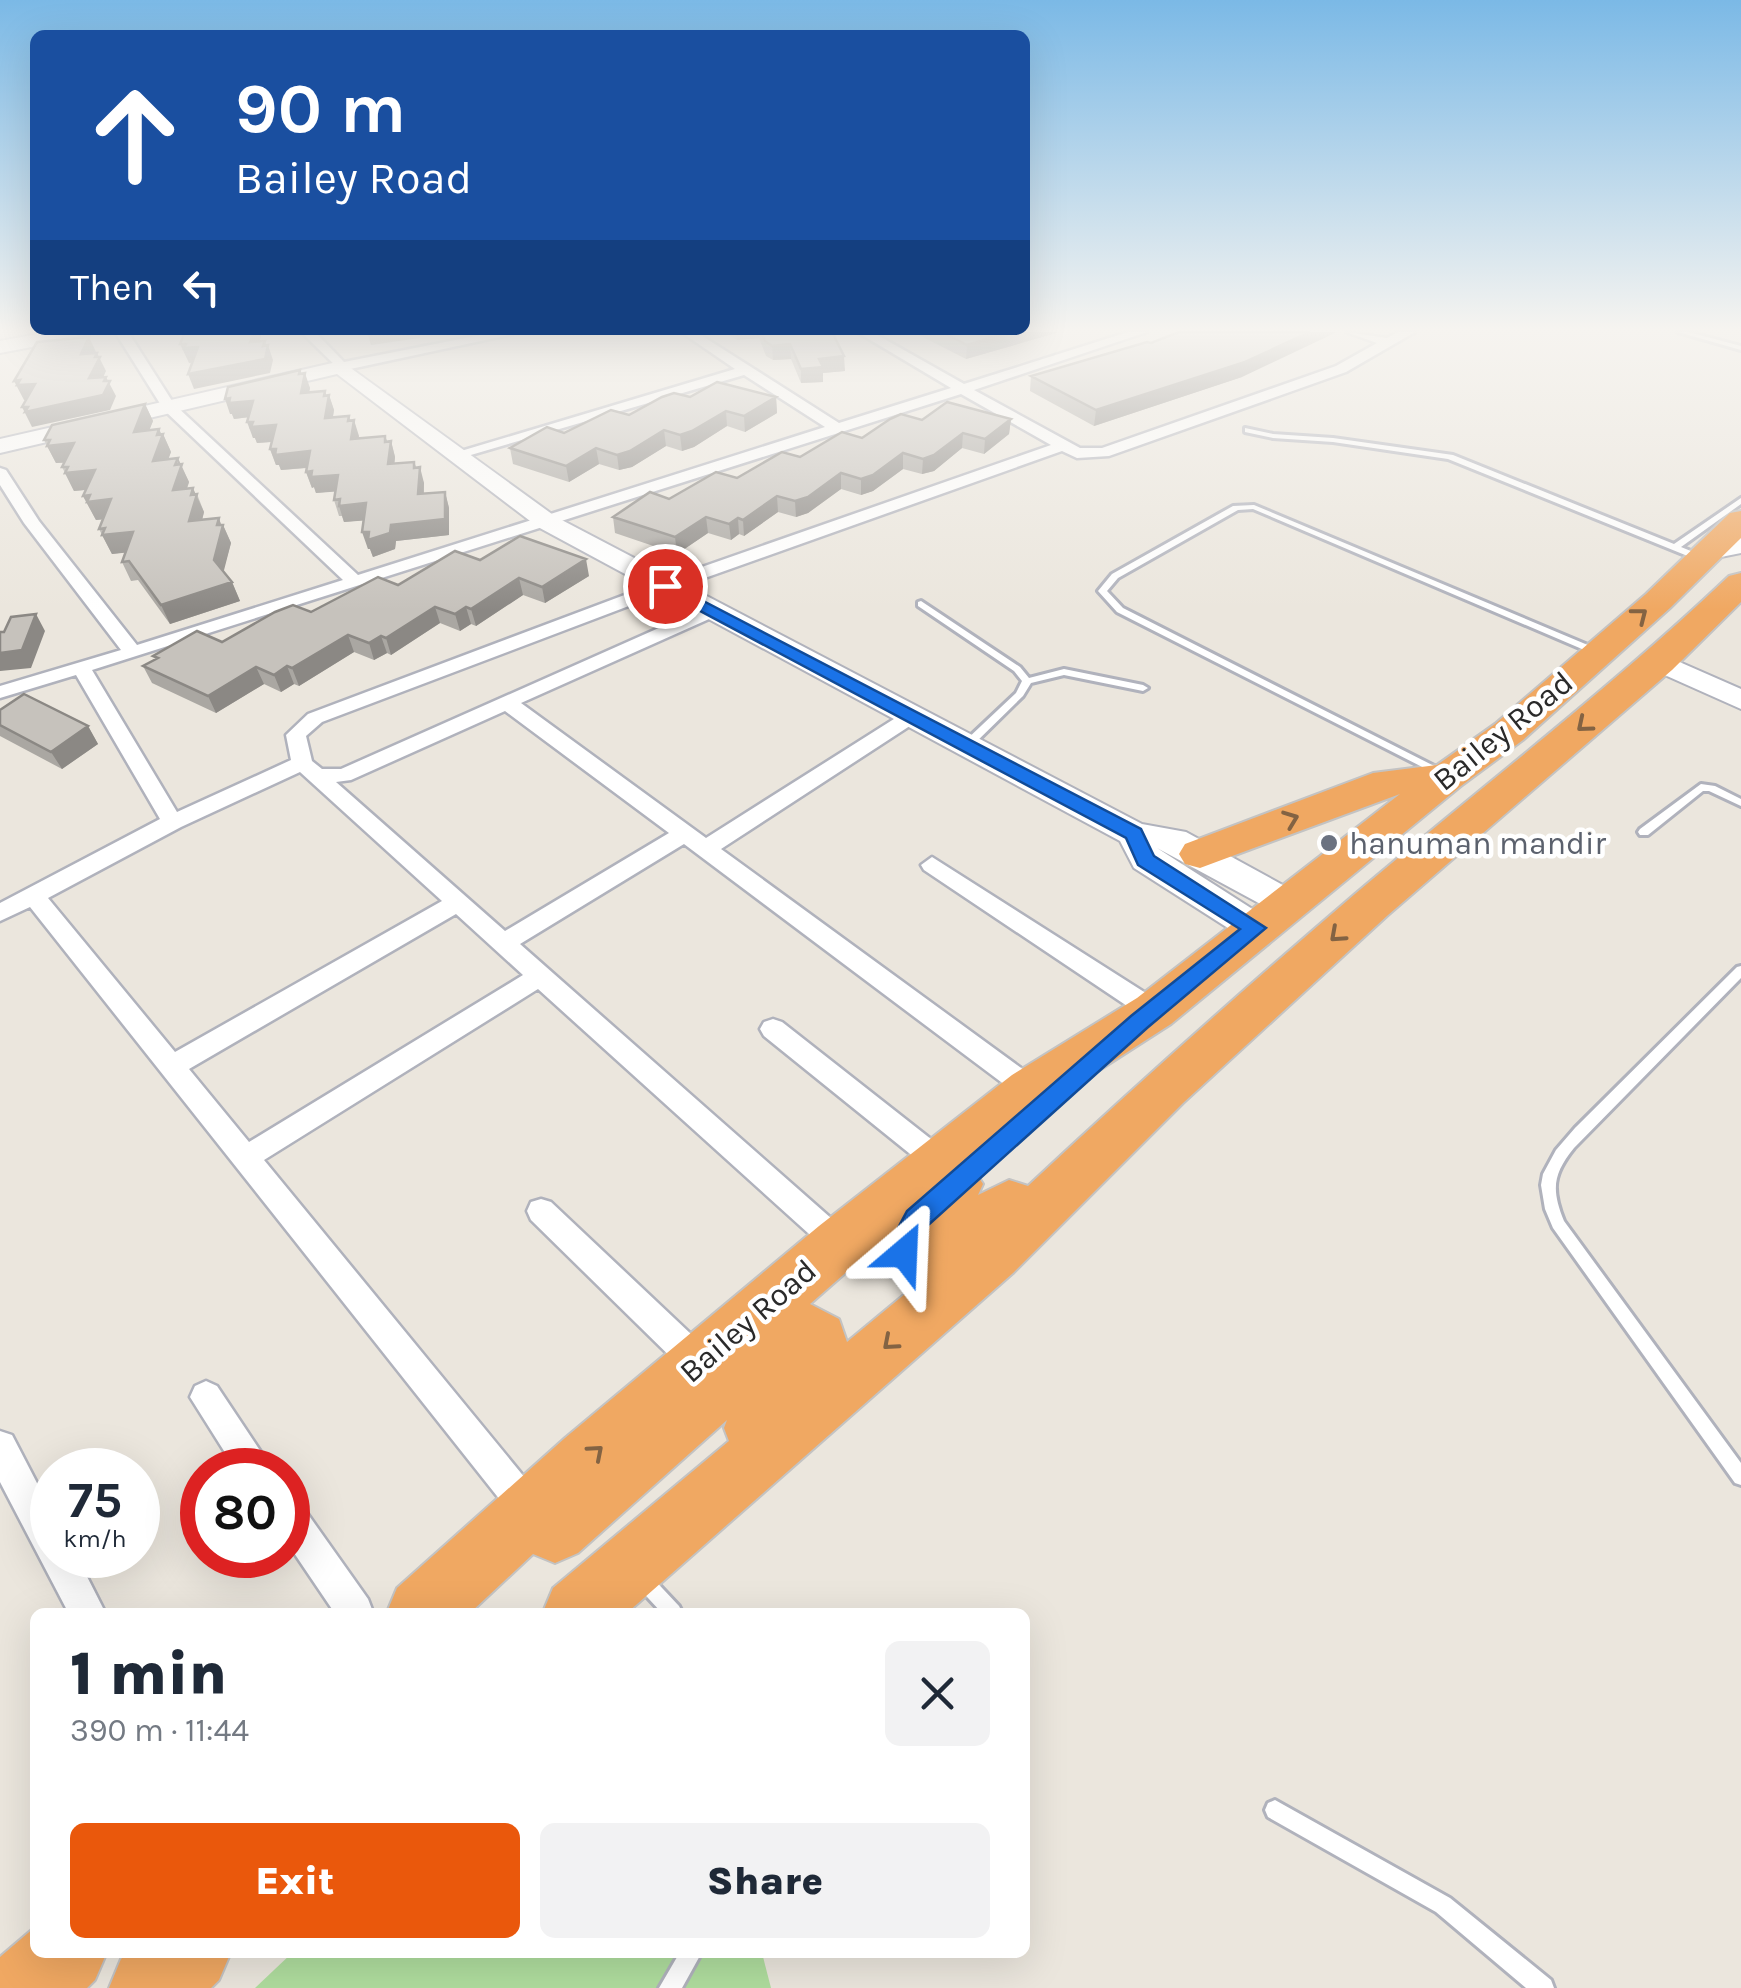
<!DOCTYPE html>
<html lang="en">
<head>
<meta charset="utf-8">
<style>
  body { margin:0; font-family:Karla,sans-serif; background:#f2f2f3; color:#1f2937; height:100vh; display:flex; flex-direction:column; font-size:38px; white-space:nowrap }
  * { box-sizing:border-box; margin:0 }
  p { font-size:32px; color:#747a83 }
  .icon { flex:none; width:55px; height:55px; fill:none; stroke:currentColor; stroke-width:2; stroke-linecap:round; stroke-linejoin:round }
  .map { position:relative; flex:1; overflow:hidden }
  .side { position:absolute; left:30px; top:1608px; width:1000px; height:350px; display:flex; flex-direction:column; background:#fff; border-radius:15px; box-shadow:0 10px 40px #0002 }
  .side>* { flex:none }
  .banner { position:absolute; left:30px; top:30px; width:1000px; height:305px; border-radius:15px; box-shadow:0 10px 40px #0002; background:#1a4fa0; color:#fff; overflow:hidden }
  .speed { position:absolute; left:30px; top:1448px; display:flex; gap:20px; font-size:50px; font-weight:700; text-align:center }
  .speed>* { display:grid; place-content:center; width:130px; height:130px; border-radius:50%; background:#fff; box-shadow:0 10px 40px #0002; line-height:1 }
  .speed small { font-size:25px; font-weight:400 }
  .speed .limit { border:15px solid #d22; background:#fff; color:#111 }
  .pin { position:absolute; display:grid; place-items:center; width:85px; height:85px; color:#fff; margin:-42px; border:5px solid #fff; border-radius:50%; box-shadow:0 2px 10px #0007 }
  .me { position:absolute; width:110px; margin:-55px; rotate:26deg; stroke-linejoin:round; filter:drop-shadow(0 0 8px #0008) }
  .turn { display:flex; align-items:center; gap:35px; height:210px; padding:0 40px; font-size:45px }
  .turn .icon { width:130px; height:130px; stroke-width:2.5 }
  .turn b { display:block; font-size:70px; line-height:85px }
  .then { display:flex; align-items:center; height:95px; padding:0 40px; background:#0003; gap:20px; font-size:38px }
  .round { display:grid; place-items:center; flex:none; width:105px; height:105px; border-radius:15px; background:#f2f2f3 }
  .summary { display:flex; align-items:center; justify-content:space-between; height:170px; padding:0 40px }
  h1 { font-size:60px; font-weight:800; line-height:75px }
  .primary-button { display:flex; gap:20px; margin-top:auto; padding:20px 40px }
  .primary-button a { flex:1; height:115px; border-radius:15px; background:#ea580c; color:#fff; font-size:40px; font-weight:800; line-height:115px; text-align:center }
  .primary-button a+a { background:#f2f2f3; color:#1f2937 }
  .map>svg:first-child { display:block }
</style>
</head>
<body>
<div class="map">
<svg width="1741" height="1988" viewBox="0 0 1741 1988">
  <rect width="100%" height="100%" fill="#ebe6dd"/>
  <path fill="#afdd9e" d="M293,1952L762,1953L771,1988H255Z"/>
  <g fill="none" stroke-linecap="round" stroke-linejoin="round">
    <defs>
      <path id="lane" d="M1678,332H1688L1741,346V350Z
        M1245,428L1273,434L1333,438L1453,455L1674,544L1741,498V504L1681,547L1703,556L1704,558L1700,561L1448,459L1333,442L1273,438L1245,432Z
        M1254,505L1602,651L1604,653L1599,656L1596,655L1253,509L1238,510L1118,578L1107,591L1123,608L1444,771L1445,773L1440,776L1117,612L1098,591L1112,574L1233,506Z
        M921,601L1020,667L1029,678L1064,669L1143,685L1148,688L1143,691L1064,675L1031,683L1023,696L973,745H965V741L1016,693L1022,681L1014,671L918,606V602Z
        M1701,784L1715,786L1741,799V806L1709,791H1703L1648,835H1640L1638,832L1640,829Z
        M1741,966V978L1574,1148C1553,1174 1551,1189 1564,1221L1741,1463V1485L1735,1483L1553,1228L1545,1209L1541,1185L1543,1174L1556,1150L1575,1128L1737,967Z
        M642,1570L648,1573L679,1606L682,1612H661L636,1585L633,1579L636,1573Z
        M1275,1800L1450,1898L1551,1980L1554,1988H1526L1436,1912L1268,1817L1265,1810L1268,1803Z
        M680,1952H702L682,1988H659Z"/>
      <path id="street" d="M115,332H128L174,404L358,575L825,427L744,375L464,457L451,454L735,369L681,332H696L839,423L951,388L857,332H872L964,384L1128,332H1147L974,390L1080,448H1102L1336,366L1377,343L1346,332L1387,338L1398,332H1415L1346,372L1109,456L1077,458L1062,451L671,590L322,722L306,736L312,761L322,769H341L706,607H718V615L521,703L706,838L905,712H919V720L721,849L1039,1081L1043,1089L1039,1097L1030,1100L1021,1097L684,844L520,944L849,1234L854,1243L849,1252L839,1256L829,1252L538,989L264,1160L544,1501L549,1513L544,1525L532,1530L520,1525L30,907L0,921V903L160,819L76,675L0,698V686L121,650L24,523L0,485V468L6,470L39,521L137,645L343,580L164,410ZM961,394L1051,445L659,582L308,714L286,735L291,760L177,812L92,670ZM505,711L669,833L505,931L336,782L351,780ZM300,772L442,901L175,1052L48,898L181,827ZM456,914L523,975L249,1142L189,1069Z
        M301,332H315L344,362L496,332H523L341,371Z
        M932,857L1163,1004L1167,1011L1163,1018H1145L924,870L921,865Z
        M773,1019L782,1022L950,1154L954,1162L950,1170L940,1174L930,1170L764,1036L760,1029L764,1022Z
        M541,1199L551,1202L710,1352L715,1363L710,1374L699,1378L688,1374L531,1220L527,1211L531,1202Z
        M206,1381L217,1386L273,1470H236L190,1397L195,1386Z
        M0,1431L12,1435L52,1512V1555H76L105,1612H68L0,1482Z
        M288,1498L300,1503L368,1599L373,1612H334L288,1544Z"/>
      <path id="secondary" d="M48,332H89L79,338L0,353V341Z
        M341,361L556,517L1142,824L1186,832L1301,895L1307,904L1301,913L1289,916L1277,913L1157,848L1268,919L1273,928L1268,937L1255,941L1242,937L1134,868L1120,841L538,527L337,374L0,453V439Z
        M1741,537V553L1706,560L1693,552L1697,547Z
        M1659,653L1741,689V709L1649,668L1645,662L1649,656Z"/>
      <path id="highway" d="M1741,511V538L1670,608L1523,740L1461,786L1171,1024L1048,1103L972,1167L983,1184L978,1195L1009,1180L1028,1186C1135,1086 1244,989 1355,894C1480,788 1610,689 1729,576L1741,573V602L1672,670L1388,915L1183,1103L1013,1273L628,1612H543L553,1588L729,1441L724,1428L727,1420L578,1553L555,1563L533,1554L471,1612H387L397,1588L565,1438L819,1226L1012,1075L1137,998L1400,794L1200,868L1185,864L1179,854L1185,844L1373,773L1437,765L1495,724L1646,594L1730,513ZM875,1247L890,1277L917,1284L847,1342L839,1319L810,1304Z
        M35,1927V1952H107L95,1980L87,1988H0V1957Z
        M129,1952H231L219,1980L211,1988H109L121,1959Z"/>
    </defs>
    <use href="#lane" stroke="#b0b2bc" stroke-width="6"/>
    <use href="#street" stroke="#b0b2bc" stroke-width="5"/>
    <use href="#secondary" stroke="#b0b2bc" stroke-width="4"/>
    <use href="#highway" stroke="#c3c3c3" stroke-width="4"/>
    <use href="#lane" fill="#fff" fill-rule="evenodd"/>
    <use href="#street" fill="#fff" fill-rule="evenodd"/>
    <use href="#secondary" fill="#fff" fill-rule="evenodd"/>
    <use href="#highway" fill="#f0a862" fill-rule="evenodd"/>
  </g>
  <path fill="#aaa7a2" d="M729,332H832L845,371L823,373V382L801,383L791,359L773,360L766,356L759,338L737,340L730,336Z
    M913,332H1059L966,359Z
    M300,370L310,388L309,392L329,395L334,410L333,417L354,420L358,438L385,436L387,441H391L395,457L394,464L414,462L424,483V494L445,492L449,508V535L396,541L395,549L373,557L370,549H368L364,520L344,522L342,516H339L334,500L335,491L316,493L314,487L312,488L306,472L307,468L281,470L279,465H276L270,449L272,442L257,443L255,438H253L249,417L234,419L232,414H230Z
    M1031,376L1242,377L1094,426L1030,391Z
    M690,397H776L777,413L745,432L727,426L694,447L682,451L666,446L632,467L619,470L599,464L569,482L513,464L510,448Z
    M145,404L153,421L149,430L159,429L162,435L163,434L171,452L168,459L180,464L189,482L187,489L197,494L204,512L202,520L219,518L221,525H223L231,543L223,571L232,582L240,601L170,624L138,580L131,581L122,562L126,552L112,554L99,529L103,519L96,520L83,496L86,490L74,491L62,467L64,463H56L44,440Z
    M1011,419L1009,434L984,454L962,448L934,471L922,474L903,469L873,491L861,495L841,489L808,513L796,517L778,512L744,536L739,534L731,540L708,533L677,554L615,533L613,517L922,420Z
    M480,560L589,576L545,603L523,595L476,626L471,624L460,631L440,623L391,655L387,653L374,660L354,652L299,686L294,684L281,692L264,684L216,713L152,683L143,666L155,659L153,656L222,642Z
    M0,710L88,726L98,744L62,769L0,736Z"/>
  <path fill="#8b8884" d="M254,332H260L261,336L255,357L250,342Z
    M367,332H420V338L371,345Z
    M736,332H759V338L737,340Z
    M1011,332H1059L966,359L967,345Z
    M1310,332H1337L1242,377L1094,426L1096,410Z
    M89,337L96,352L81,354Z
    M265,341L267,349L268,345L273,360L270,373L194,389L188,374L263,346Z
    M180,344H186L198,347L204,362L189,363Z
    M790,344L791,359L773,360L772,346Z
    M97,353L106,371L96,393L89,378Z
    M844,356L845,371L823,373V382L801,383V369L819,359Z
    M300,370L303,380L305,373L310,388L306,408L301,393Z
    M106,377L116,396L110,410L32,427L22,407L104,381Z
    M20,380L35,384L42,399L24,400L14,381Z
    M325,391L328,401L329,395L334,410L330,433L325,418Z
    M776,397L777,413L745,432L744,416Z
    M230,398L253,401L259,416L234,419L232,414H230L225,399Z
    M145,404L153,421L142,449L134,432Z
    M726,411L727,426L694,447L682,451L680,435Z
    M349,416L353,428L354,420L359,436L356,455L351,439Z
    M1011,419L1009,434L984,454L985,439Z
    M247,422L276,425L282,441L257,443L255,438H253Z
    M159,429L162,437L163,434L171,452L161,479L153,461Z
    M664,430L666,446L632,467L619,470L617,455Z
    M963,433L962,448L934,471L922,474L923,459Z
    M385,436L390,450L391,441L395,457L393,480L388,464Z
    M74,443L82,461L56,463L47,446Z
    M596,448L599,464L569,482L566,466Z
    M270,449L310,451L315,467L281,470L279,465H276Z
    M903,453V469L873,491L861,495V479Z
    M178,458L189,482L180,508L173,490Z
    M420,467L424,483L423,510L418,494Z
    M95,470L103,488L74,491L65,473Z
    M312,471L338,475L343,491L316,493L314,487L312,488L306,472Z
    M841,473V489L808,513L796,517L795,501Z
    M193,488L204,512L197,540L189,521Z
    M445,492L449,508V535L396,541L395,549L373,557L370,549H368L362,532L391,525Z
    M90,495L111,499L119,518L96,520L83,496Z
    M777,496L778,512L744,536L743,520Z
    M366,503L371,520L344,522L339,506Z
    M706,517L708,533L677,554L675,537Z
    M219,518L222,528L223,525L231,543L222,578L214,560Z
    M738,518L739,534L731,540L729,524Z
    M133,532L142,551L112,554L102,535Z
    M586,559L589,576L545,603L542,587Z
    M519,578L523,595L476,626L471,609Z
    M232,582L240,601L170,624L161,605Z
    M435,607L440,623L391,655L386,638Z
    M466,607L471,624L460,631L455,614Z
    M36,614L45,631L31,668L0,671V653Z
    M348,635L354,652L299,686L292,668Z
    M381,636L387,653L374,660L369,643Z
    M287,666L294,684L281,692L274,675Z
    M256,667L264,684L216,713L208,696Z
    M88,726L98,744L62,769L51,752Z"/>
  <path fill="#c6c2bc" stroke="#8b8884" stroke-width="2.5" d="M185,332H254L250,342L265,341L263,346L268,345L265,359L188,374L198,347L184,348L186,344H180Z
    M761,332H832L844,356L819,359L823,367L801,369L790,344L772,346L765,341Z
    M942,332H1011L967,345Z
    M1179,332H1310L1245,362L1096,410L1031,376L1147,342L1151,343Z
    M89,337L81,354L97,353L95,357H100L89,378L106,377L104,381H110L103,395L25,412L28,407H22L35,384L17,385L20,380L14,381L37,342Z
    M300,370L299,374L305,373L301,393L325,391L324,396L329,395L325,418L349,416L348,421L354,420L351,439L385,436V442L391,441L388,464L414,462V468L420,467L418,494L445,492V519L391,525L390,533L368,540L369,532H362L366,503L339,506L340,499L334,500L338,475L311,477L312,471L306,472L310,451L275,455L276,449H270L276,425L251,427L253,422H247L253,401L229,403L230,398L225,399L228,387Z
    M717,382L776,397L744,416L726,411L692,431L680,435L664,430L630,451L617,455L596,448L566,466L510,448L547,427L564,433L611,410L629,415L662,397L674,393L690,397Z
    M947,402L1011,419L985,439L963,433L934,455L923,459L903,453L873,475L861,479L841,473L808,497L795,501L777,496L743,520L738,518L729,524L706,517L675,537L613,517L650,492L669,499L716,472L737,478L782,452L800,457L842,432L862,438L890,419L901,414L922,420Z
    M145,404L134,432L159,429L157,435L163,434L153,461L178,458L175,465L182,464L173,490L193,488L191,495L197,494L189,521L219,518L217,525H223L214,560L232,582L161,605L129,561L122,562L133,532L102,535L105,528L99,529L111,499L87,502L90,495L83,496L95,470L65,473L68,467H62L74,443L47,446L50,440H44L52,425Z
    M520,536L586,559L542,587L519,578L471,609L466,607L455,614L435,607L386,638L381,636L369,643L348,635L292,668L287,666L274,675L256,667L208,696L143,666L158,658L153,656L197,631L222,642L275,612L293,605L311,612L378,577L398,585L455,551L480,560Z
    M36,614L22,650L0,653V632H4L11,617Z
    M24,694L88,726L51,752L0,725V710Z"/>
  <defs><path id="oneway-chevron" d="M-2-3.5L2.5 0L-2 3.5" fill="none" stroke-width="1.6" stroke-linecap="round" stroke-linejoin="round" transform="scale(2.5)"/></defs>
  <g stroke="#836343">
    <use href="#oneway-chevron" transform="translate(1640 615) rotate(-38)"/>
    <use href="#oneway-chevron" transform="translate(1584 725) rotate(140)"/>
    <use href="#oneway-chevron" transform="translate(1291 819) rotate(-21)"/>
    <use href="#oneway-chevron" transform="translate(1337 935) rotate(138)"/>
    <use href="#oneway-chevron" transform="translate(890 1343) rotate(139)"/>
    <use href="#oneway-chevron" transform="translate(596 1452) rotate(-41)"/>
  </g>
  <linearGradient id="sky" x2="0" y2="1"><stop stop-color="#7bb9e6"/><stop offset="0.54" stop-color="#f6f4f0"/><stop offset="1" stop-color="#f6f4f0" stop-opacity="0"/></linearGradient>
  <rect width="1741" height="610" fill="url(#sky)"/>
  <path fill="#1a73e8" stroke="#114b97" stroke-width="2.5" d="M665,581L1141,829L1154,856L1266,928L1147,1028L926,1227L916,1246L918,1253L914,1262L904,1265L895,1262L889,1245L907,1211L1131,1016L1240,929L1138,865L1126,838L659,589L657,586Z"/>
  <circle fill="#6b7280" stroke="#fff" stroke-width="4" cx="1329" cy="843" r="10"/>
  <g text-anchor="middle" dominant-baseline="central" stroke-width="9" stroke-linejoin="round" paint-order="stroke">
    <g font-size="32" fill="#2a2a2a" stroke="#fff">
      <text transform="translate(1503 731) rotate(-39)">Bailey Road</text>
      <text transform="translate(748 1321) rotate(-41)">Bailey Road</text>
    </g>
    <g font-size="32" fill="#5b616d" stroke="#fff" text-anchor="start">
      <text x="1349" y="843">hanuman mandir</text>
    </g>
  </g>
</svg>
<div class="speed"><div>75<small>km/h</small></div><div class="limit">80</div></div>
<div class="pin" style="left:665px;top:586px;background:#d93025"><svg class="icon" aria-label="arrive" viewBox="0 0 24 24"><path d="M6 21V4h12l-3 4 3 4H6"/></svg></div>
<svg class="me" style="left:904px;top:1253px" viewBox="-20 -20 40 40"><path d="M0-17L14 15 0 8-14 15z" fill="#1a73e8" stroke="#fff" stroke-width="4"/></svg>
<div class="banner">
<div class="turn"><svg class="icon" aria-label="ahead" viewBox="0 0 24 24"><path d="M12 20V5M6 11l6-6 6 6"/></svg><div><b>90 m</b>Bailey Road</div></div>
<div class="then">Then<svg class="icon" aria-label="left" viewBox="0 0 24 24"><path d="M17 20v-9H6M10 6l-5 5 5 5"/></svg></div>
</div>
<section class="side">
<div class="summary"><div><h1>1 min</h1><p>390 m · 11:44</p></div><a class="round"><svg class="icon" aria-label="close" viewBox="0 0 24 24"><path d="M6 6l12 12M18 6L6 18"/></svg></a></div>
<div class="primary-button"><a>Exit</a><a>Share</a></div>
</section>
</div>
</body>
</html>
